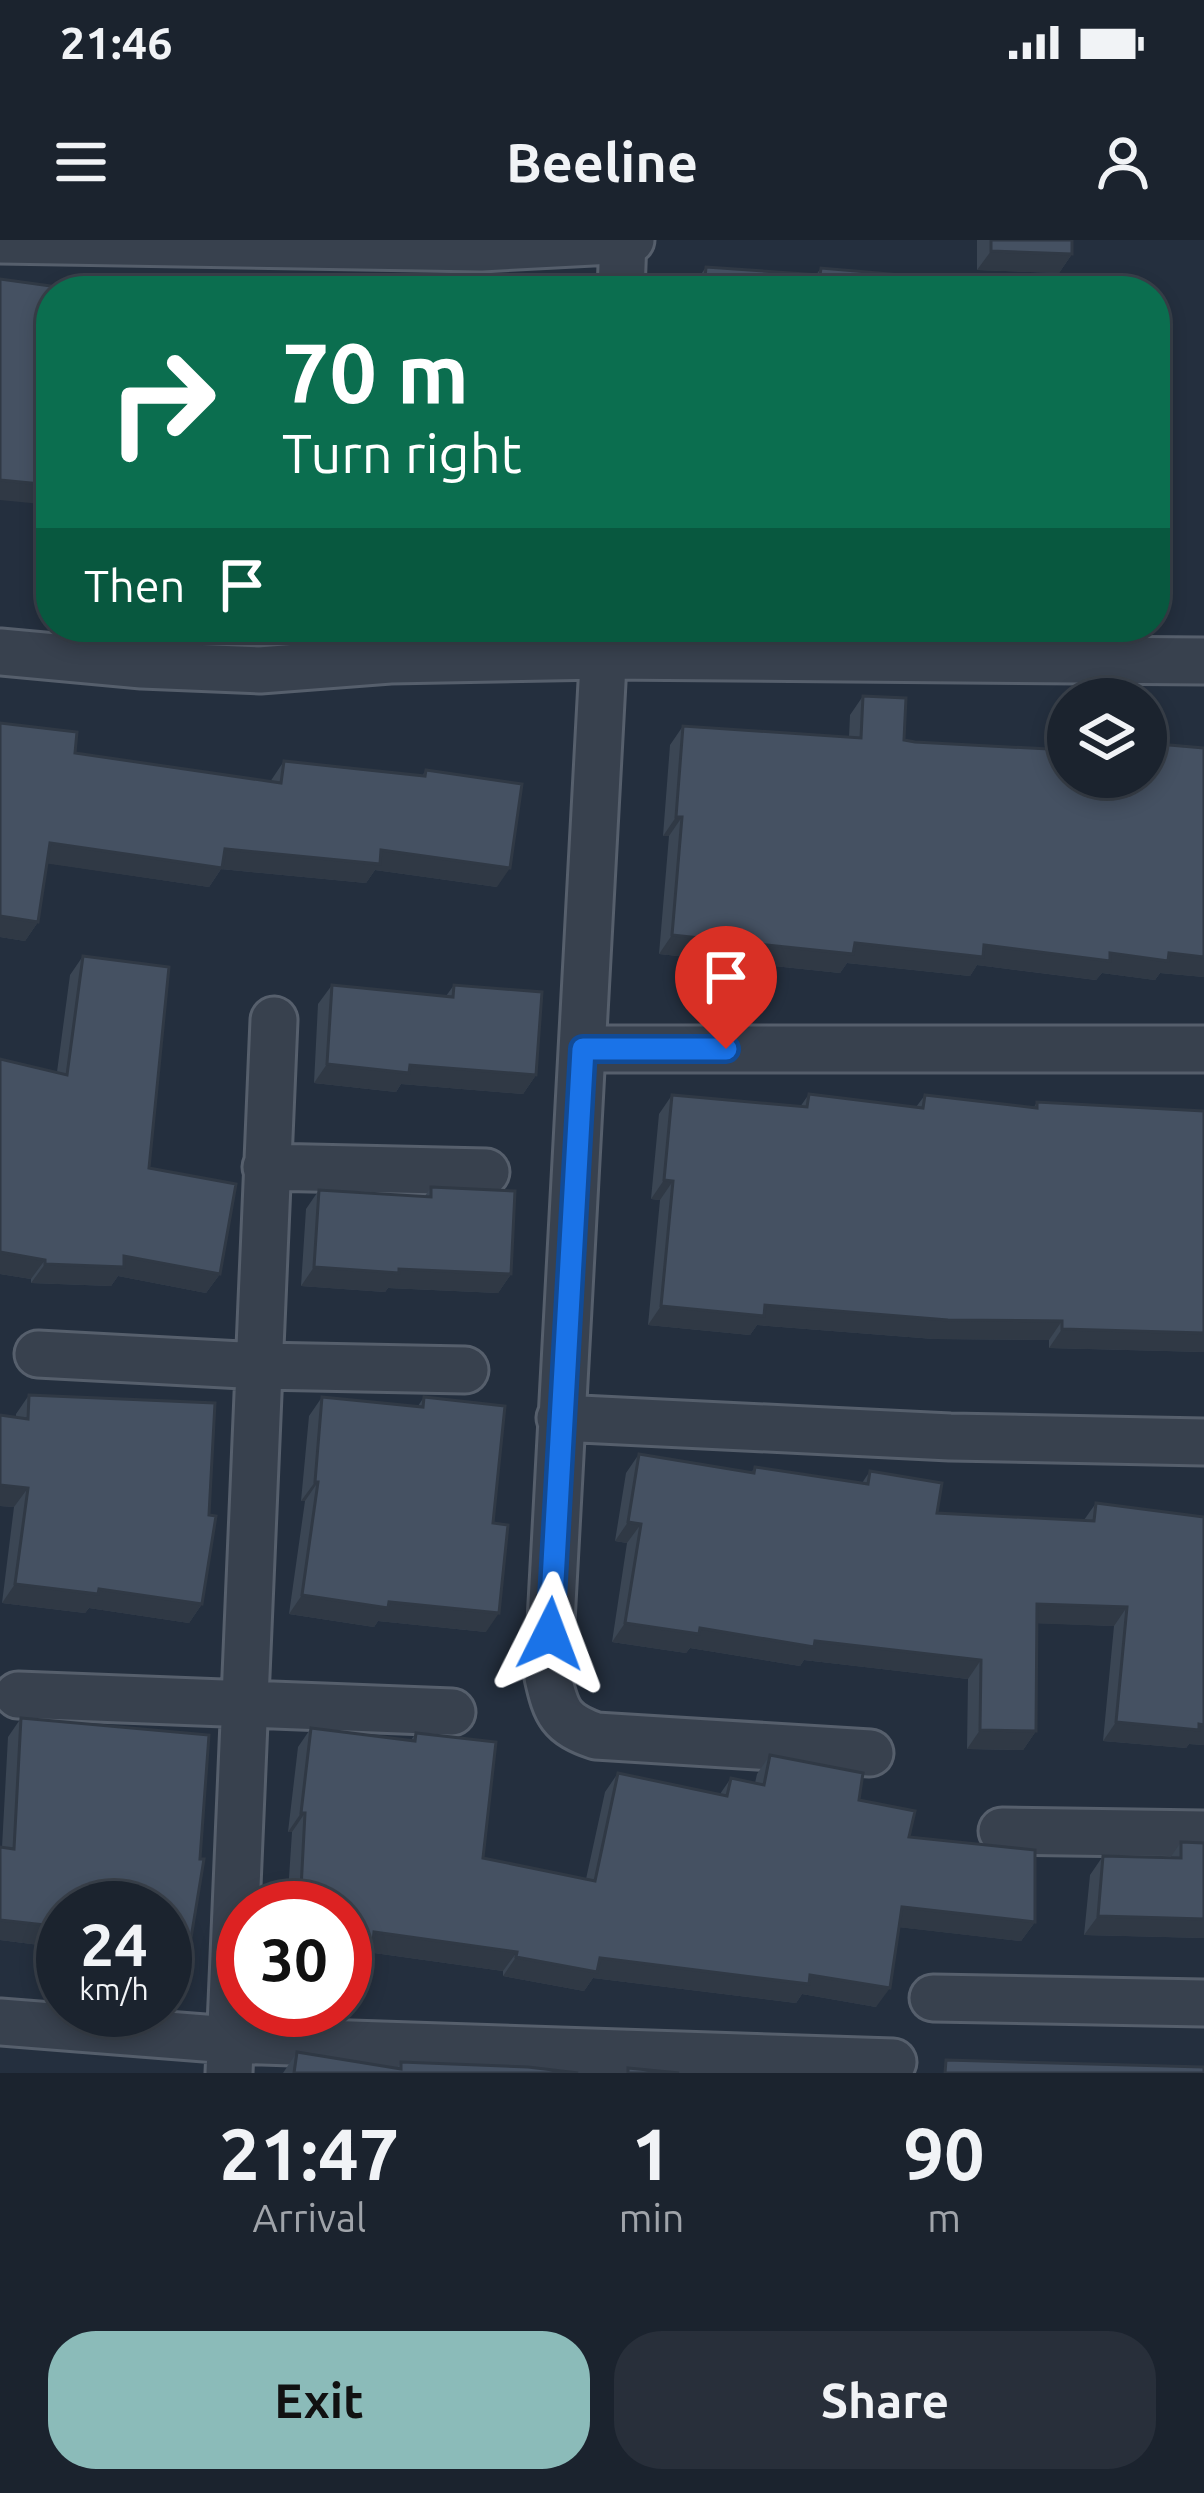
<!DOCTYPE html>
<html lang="en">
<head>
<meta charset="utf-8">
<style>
  body { margin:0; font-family:Ubuntu,sans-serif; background:#282f3a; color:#f1f3f6; height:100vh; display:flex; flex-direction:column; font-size:45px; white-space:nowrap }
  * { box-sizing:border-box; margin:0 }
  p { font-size:39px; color:#a0a4aa }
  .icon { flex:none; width:66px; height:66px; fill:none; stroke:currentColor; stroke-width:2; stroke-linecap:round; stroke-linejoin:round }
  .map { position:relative; height:1833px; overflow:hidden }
  .sheet { display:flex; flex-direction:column; background:#1b232e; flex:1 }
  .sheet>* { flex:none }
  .guide { position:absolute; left:36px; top:36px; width:1134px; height:366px; border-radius:48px; box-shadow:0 6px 18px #0003,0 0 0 3px #39404a; background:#0b6e4f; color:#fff; overflow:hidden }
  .buttons { position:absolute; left:1047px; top:438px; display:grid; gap:24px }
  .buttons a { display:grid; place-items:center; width:120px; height:120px; border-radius:50%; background:#1b232e; box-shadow:0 6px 18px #0003,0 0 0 3px #39404a; font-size:60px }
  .speed { position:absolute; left:36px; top:1641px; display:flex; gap:24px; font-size:60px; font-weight:700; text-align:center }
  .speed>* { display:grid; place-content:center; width:156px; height:156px; border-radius:50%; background:#1b232e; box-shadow:0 6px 18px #0003,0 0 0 3px #39404a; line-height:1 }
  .speed small { font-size:30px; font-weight:400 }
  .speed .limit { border:18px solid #d22; background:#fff; color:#111 }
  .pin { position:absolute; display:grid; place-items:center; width:102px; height:102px; color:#fff; margin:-123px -51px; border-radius:50% 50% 50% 0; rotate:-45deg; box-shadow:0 0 12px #0007 }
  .pin .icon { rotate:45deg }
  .me { position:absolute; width:132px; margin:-66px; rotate:3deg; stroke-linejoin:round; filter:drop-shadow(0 0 9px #0008) }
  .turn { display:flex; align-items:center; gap:42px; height:252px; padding:0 48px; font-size:54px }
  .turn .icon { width:156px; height:156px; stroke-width:2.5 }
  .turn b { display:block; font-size:84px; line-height:102px }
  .then { display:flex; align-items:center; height:114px; padding:0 48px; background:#0003; gap:24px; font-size:45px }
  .eta { display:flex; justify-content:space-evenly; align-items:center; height:204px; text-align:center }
  .eta b { font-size:72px; font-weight:700; line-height:84px }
  .button { display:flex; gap:24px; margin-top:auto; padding:24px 48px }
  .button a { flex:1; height:138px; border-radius:48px; background:#8bbbb9; color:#111; font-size:48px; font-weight:700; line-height:138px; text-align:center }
  .button a+a { background:#282f3a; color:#f1f3f6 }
  .status { display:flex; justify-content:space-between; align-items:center; height:84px; padding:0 60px; background:#1b232e; direction:ltr }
  .status svg { height:33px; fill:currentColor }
  header { display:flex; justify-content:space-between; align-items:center; height:156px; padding:0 48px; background:#1b232e; font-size:54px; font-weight:700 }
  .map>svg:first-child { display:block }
</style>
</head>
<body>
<div class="status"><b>21:46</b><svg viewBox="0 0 49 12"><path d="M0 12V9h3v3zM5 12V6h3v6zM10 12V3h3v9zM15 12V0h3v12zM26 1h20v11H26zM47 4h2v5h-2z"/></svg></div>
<header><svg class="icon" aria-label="menu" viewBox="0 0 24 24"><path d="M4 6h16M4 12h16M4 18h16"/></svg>Beeline<svg class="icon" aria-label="person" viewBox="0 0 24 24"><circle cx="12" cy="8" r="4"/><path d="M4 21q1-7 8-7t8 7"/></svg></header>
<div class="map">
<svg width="1204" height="1833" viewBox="0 0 1204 1833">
  <rect width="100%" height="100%" fill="#242f3e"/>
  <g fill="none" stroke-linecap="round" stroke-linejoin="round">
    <defs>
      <path id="minor" d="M0,0L481,8L631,0
        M621,51L623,0
        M605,387L548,1437C556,1473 561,1484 596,1496L870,1513
        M0,412L142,425L260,430L390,420L603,416L1204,421
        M583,809H1204
        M266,927L486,932
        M38,1114L260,1126L465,1130
        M560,1178L950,1197L1204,1202
        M18,1455L452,1472
        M1002,1591L1204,1594
        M933,1758L1204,1763
        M0,1782L230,1800L893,1822
        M229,1833L274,780"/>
    </defs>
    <use href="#minor" stroke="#565f6c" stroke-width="51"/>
    <use href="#minor" stroke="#38414e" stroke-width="45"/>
  </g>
  <path fill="#3b4654" d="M977,0H1072V14L1059,33L977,30Z
    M706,27L816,35L821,28L902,51H692L693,46Z
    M863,456L904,500L1068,537L1204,508V737L1160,733L1155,740L1102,733L1096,740L977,725L970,736L847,723L840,733L659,714L669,596H663L670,505L683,486L849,497L850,475Z
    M0,483L75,513L270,542L284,521L422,536L426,530L497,647L375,630L366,643L221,629L209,647L47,623L38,682L25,701L0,697Z
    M83,716L149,928L220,1034L206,1053L118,1036L111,1046L31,1043V1039L0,1034V819L57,832L70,735Z
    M332,745L446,756L454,745L536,835L523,854L401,844L396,852L314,843L318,764Z
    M809,854L916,867L925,855L1034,867L1037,862L1204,871V1112L1049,1108V1100L934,1099L757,1085L750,1095L648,1085L660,960L651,959L659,874L672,855L800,867Z
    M431,947L511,1034L498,1053L388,1048L385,1052L301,1046L306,969L319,950L425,956Z
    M29,1155L202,1364L189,1383L89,1368L85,1373L2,1363L14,1267L0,1266V1175L16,1178V1174Z
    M322,1157L418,1166L424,1157L493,1283L486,1392L378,1381L374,1387L289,1374L305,1261H301L309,1176Z
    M639,1214L751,1233L755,1227L862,1243L870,1231L937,1273L1084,1280L1096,1263L1204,1277V1270V1505L1189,1504L1186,1508L1103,1501L1114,1386L1037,1383L1036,1491L1023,1510L967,1509L968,1439L804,1420L800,1426L690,1408L686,1413L612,1402L627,1303L615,1301L626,1233Z
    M21,1478L176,1723L63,1668V1708L0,1700L2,1607L8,1497Z
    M311,1488L411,1500L416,1493L483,1618L586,1639L605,1552L618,1533L720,1554L731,1538L755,1543L757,1534L770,1515L859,1560L909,1597L1035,1682L1021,1701L899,1687L876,1767L802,1754L796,1763L593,1738L584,1751L503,1736V1731L367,1712L360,1721H345V1668H287L292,1592H288L298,1507Z
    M1181,1602L1204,1603V1698L1084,1695L1090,1635L1103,1616L1170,1618Z
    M297,1812L397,1828L401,1822L578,1833H283Z"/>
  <path fill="#303945" d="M991,11L1072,14L1059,33L977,30Z
    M0,240L51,245V265L0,260Z
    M676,577H682L669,596H663Z
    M50,603L225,609L381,610L510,628L497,647L375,630L366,643L221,629L209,647L37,622Z
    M0,676L38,682L25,701L0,697Z
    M672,695L855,703L984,705L1110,713H1169L1204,717V737L1160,733L1155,740L1102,733L1096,740L977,725L970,736L847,723L840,733L659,714Z
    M327,824L410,825L536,835L523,854L401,844L396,852L314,843Z
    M664,940L673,941L660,960L651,959Z
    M0,1012L45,1020L31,1039L0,1034Z
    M124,1016L220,1034L206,1053L118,1036L111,1046L31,1043L45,1024Z
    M314,1027L399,1029L511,1034L498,1053L388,1048L385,1052L301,1046Z
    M765,1065L1062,1081L1049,1100L934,1099L757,1085L750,1095L648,1085L661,1066Z
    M1062,1089L1204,1093V1112L1049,1108Z
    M315,1242H318L305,1261H301Z
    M0,1245L28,1248L14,1267L0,1266Z
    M628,1282L641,1284L627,1303L615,1301Z
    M15,1344L99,1349L202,1364L189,1383L89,1368L85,1373L2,1363Z
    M302,1355L499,1373L486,1392L378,1381L374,1387L289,1374Z
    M1037,1364L1127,1367L1114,1386L1024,1383Z
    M625,1383L700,1388L981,1420L968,1439L804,1420L800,1426L690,1408L686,1413L612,1402Z
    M1116,1482L1204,1485V1505L1189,1504L1186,1508L1103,1501Z
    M980,1490L1036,1491L1023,1510L967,1509Z
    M301,1573H305L292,1592H288Z
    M902,1667L1035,1682L1021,1701L888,1686Z
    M1098,1676L1204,1679V1698L1084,1695Z
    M0,1680L63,1687V1708L0,1700Z
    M374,1692L517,1712L503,1731L367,1712L360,1721H345V1701Z
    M165,1700L190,1704L176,1723L165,1721Z
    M516,1717L600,1718L810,1735L890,1748L876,1767L802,1754L796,1763L593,1738L584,1751L503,1736Z"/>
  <path fill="#455162" stroke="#303945" stroke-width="3" d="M991,0H1072V14L991,11Z
    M706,27L820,35L821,28L903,35L902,51H704Z
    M0,39L87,51H51V245L0,240Z
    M238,44L301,51H237Z
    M131,47L159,51H130Z
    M863,456L906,458L904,500L915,502L1068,510V537H1146V503L1204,508V717L1169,713L1168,721L1110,713V721L984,705L983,717L855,703L853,714L672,695L682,577H676L683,486L861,498Z
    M0,483L77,492L75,513L281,543L284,521L425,536L426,530L522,544L510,628L381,610L380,624L225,609L222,628L50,603L38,682L0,676Z
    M83,716L169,727L149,928L236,944L220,1034L124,1016V1027L45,1024V1020L0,1012V819L67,835Z
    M332,745L453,757L454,745L542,752L536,835L410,825L409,833L327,824Z
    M809,854L923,868L925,855L1037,868V862L1204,871V1093L1062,1089V1081L948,1080L765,1065L764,1076L661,1066L673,941L664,940L672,855L807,867Z
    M431,947L515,951L511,1034L399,1029V1033L314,1027L319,950L431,957Z
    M29,1155L215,1163L209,1275L216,1276L202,1364L99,1349L98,1354L15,1344L28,1248L0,1245V1175L28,1179Z
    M322,1157L423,1167L424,1157L505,1166L493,1283L508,1285L499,1373L389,1362L388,1368L302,1355L318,1242H315Z
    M639,1214L754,1233L755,1227L868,1244L870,1231L942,1243L937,1273L1094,1281L1096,1263L1204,1277V1485L1199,1484V1490L1116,1482L1127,1367L1037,1364L1036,1491L980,1490L981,1420L815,1401L814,1407L700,1388L699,1394L625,1383L641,1284L628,1282Z
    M21,1478L209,1495L200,1619H204L190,1704L165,1700V1668H63V1687L0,1680V1607L14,1609Z
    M311,1488L415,1501L416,1493L496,1502L483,1618L595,1641L618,1533L727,1556L731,1538L764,1545L770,1515L863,1533L859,1560L915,1571L909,1597L1035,1610V1682L902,1667L890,1748L810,1735L809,1744L600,1718L597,1732L516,1717L517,1712L374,1692L373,1702L345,1701V1668H300L305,1573H301Z
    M1181,1602L1204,1603V1679L1098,1676L1103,1616L1181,1618Z
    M297,1812L401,1829V1822L528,1827L578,1833H294Z
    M946,1820L1204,1827V1833H945Z
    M628,1828L679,1833H628Z"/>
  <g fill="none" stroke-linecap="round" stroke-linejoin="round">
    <defs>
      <path id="route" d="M550,1394L583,809H726"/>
    </defs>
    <use href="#route" stroke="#114b97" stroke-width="30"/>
    <use href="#route" stroke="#1a73e8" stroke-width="21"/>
  </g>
</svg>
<div class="buttons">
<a><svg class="icon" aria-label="layers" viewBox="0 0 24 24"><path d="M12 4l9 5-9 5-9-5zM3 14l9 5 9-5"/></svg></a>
</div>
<div class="speed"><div>24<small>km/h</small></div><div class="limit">30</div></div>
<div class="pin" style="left:726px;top:809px;background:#d93025"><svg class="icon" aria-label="arrive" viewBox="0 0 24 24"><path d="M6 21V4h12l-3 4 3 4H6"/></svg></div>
<svg class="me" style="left:550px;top:1394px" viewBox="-20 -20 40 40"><path d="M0-17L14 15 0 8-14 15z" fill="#1a73e8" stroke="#fff" stroke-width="4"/></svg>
<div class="guide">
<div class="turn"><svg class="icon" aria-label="right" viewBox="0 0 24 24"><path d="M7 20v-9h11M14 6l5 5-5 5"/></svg><div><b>70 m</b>Turn right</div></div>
<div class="then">Then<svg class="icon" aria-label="arrive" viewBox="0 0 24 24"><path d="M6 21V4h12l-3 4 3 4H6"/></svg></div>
</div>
</div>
<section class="sheet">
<div class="eta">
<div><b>21:47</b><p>Arrival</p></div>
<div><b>1</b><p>min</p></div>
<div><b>90</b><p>m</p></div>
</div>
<div class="button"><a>Exit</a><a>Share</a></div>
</section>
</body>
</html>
